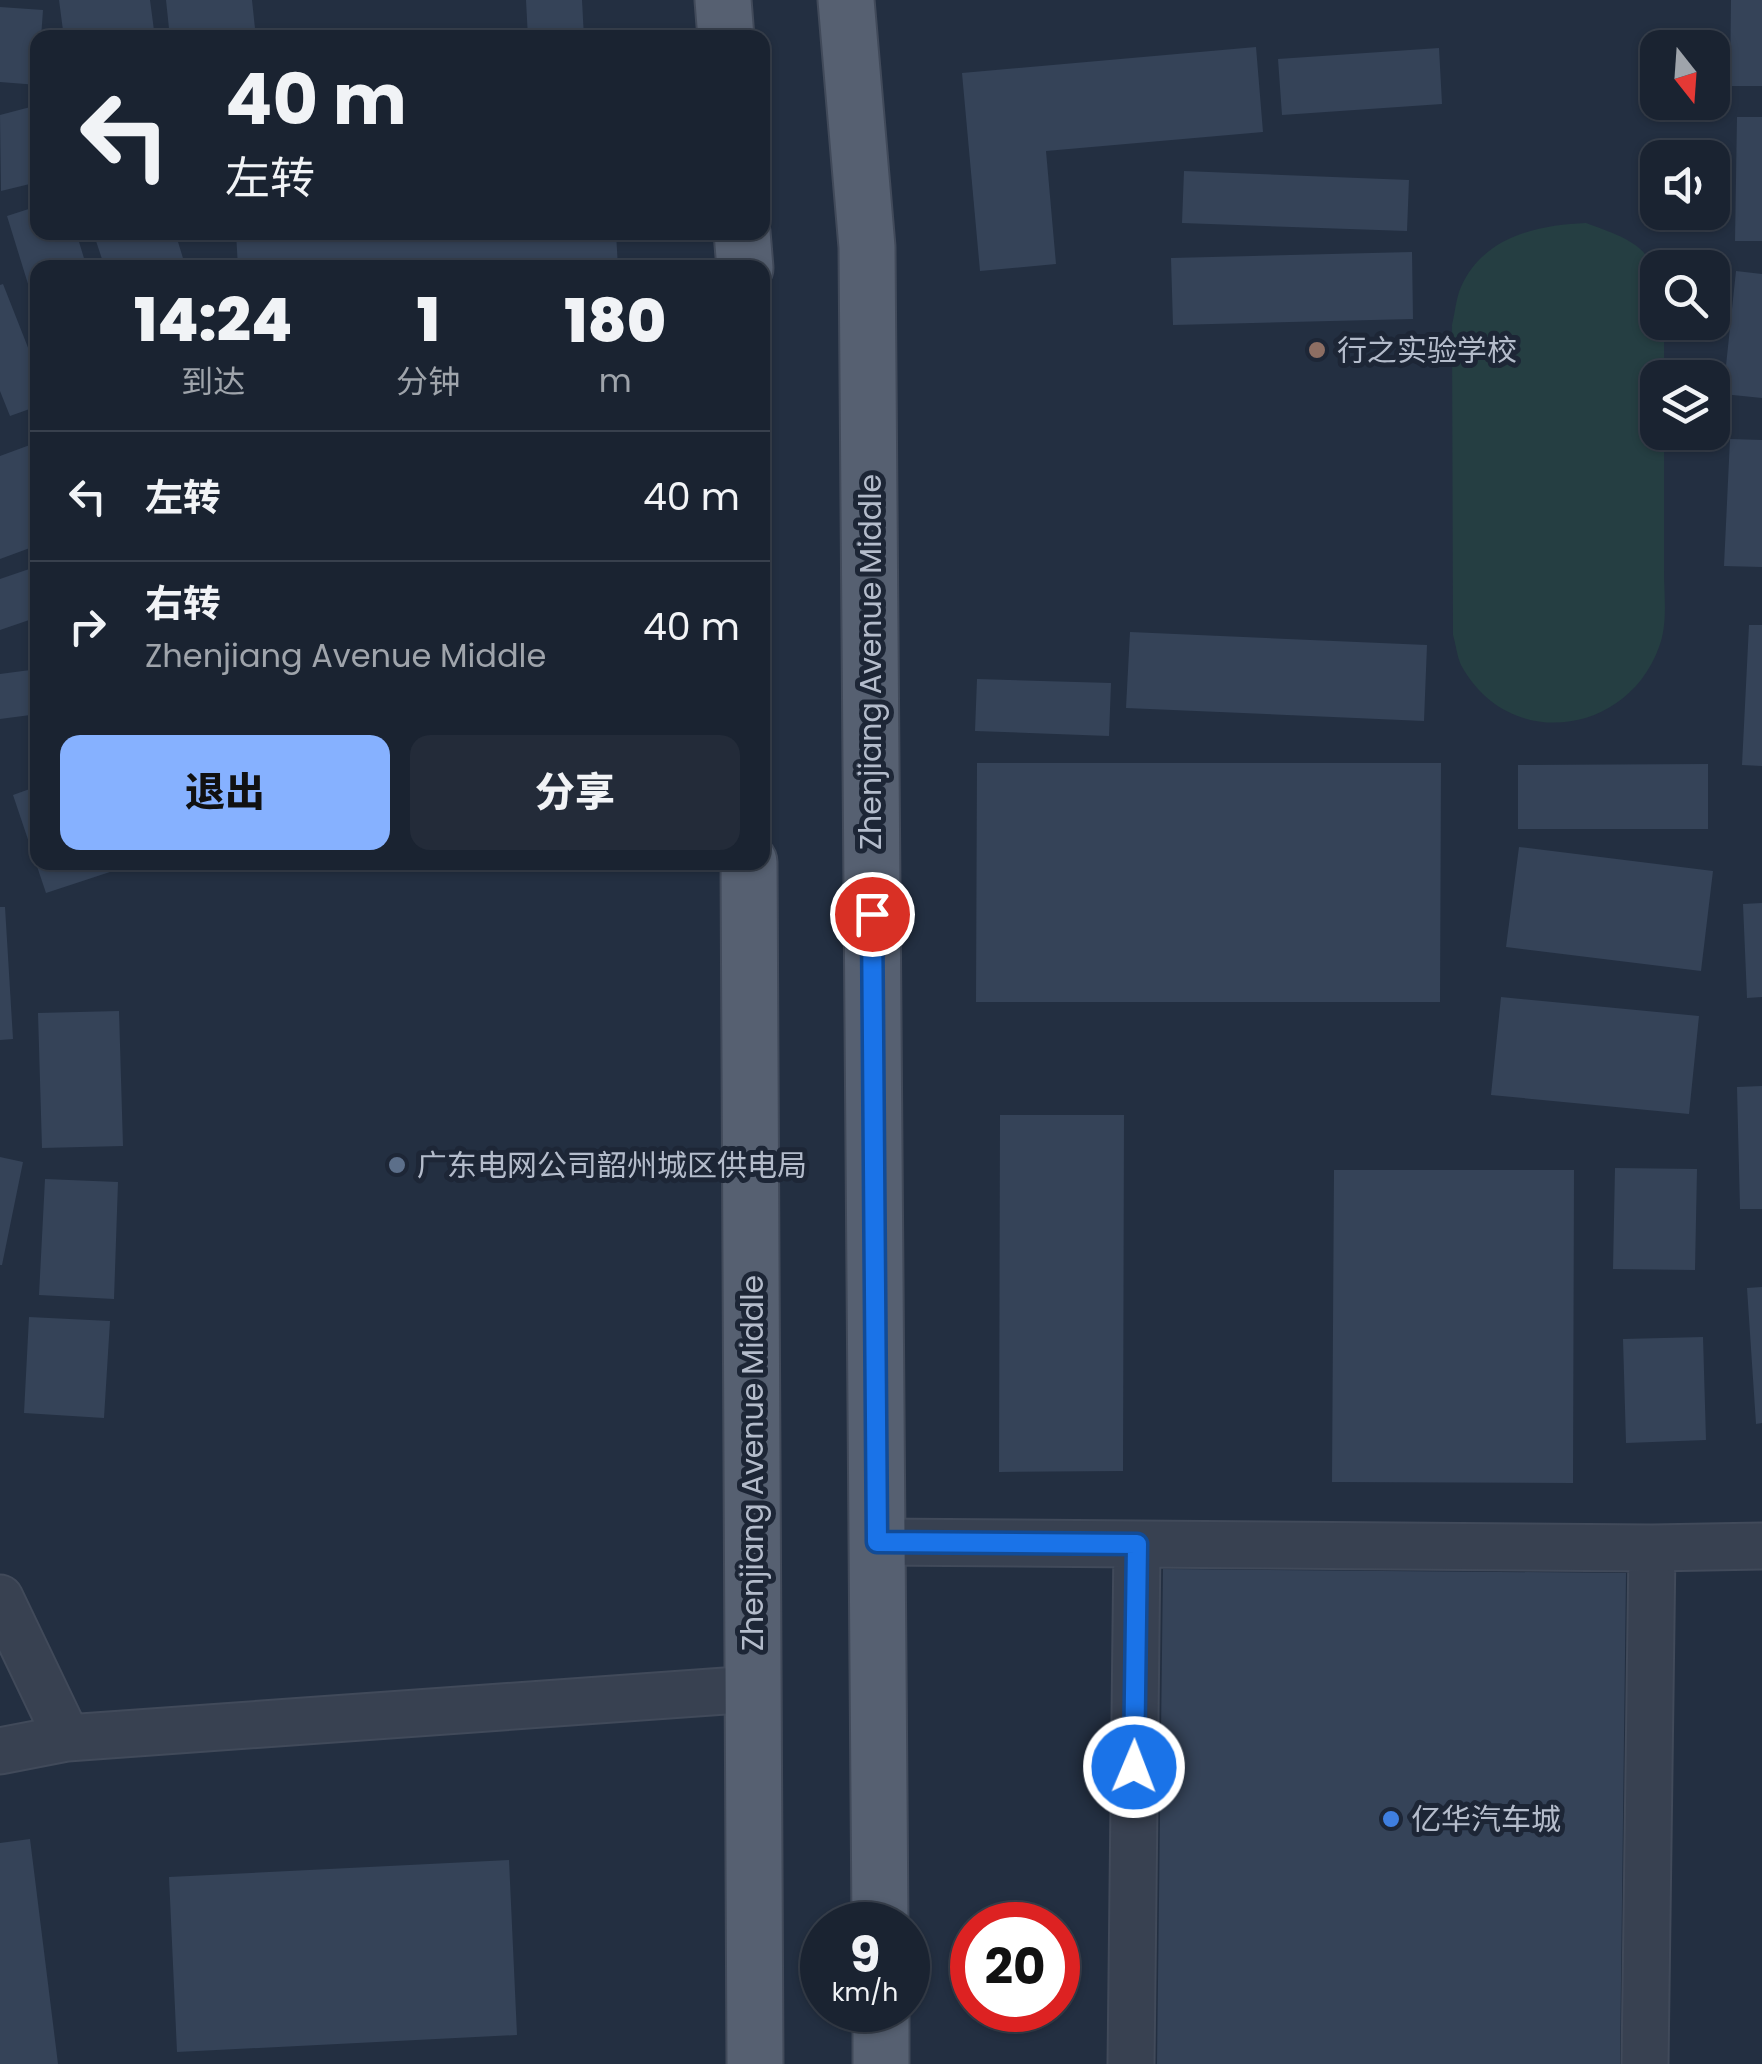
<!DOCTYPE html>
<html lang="zh">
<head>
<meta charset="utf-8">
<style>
  body { margin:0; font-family:Poppins,"Noto Sans SC",sans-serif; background:#232b39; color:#f1f3f6; height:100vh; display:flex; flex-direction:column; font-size:38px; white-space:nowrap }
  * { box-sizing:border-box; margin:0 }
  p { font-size:32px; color:#9fa4ab }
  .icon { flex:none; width:55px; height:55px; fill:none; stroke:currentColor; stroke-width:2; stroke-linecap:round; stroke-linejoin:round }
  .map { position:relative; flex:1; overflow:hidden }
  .side { position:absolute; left:30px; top:260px; width:740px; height:610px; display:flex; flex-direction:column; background:#1a2331; border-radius:20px; box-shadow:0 2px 8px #0004,0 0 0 2px #38404d }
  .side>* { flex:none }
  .hud { position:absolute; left:30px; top:30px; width:740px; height:210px; border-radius:20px; box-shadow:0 2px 8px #0004,0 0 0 2px #38404d; background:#1a2331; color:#f1f3f6; overflow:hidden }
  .needle { width:65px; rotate:163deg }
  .buttons { position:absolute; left:1640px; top:30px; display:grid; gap:20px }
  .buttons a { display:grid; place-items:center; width:90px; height:90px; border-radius:20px; background:#1a2331; box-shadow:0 2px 8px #0004,0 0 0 2px #38404d; font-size:50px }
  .speed { position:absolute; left:800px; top:1902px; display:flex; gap:20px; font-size:50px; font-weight:700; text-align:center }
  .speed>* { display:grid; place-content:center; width:130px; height:130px; border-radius:50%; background:#1a2331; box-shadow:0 2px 8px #0004,0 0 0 2px #38404d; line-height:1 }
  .speed small { font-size:25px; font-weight:400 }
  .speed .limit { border:15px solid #d22; background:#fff; color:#111 }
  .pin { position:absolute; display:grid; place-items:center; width:85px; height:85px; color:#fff; margin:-42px; border:5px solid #fff; border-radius:50%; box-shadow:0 2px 10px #0007 }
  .me { position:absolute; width:110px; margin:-55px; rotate:1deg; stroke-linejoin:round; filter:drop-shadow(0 0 8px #0008) }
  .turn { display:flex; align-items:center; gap:35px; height:210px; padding:0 30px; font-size:45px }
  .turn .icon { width:130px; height:130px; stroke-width:2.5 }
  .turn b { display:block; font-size:70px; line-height:85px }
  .eta { display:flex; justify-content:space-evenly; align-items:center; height:170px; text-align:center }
  .eta b { font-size:60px; font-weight:800; line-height:70px }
  .button { display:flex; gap:20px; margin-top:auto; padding:20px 30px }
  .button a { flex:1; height:115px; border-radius:20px; background:#86b1ff; color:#111; font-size:40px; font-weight:800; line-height:115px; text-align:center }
  .button a+a { background:#232b39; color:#f1f3f6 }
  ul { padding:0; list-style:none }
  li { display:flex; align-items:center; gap:30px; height:130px; padding:0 30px; border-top:2px solid #38404d }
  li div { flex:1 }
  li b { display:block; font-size:38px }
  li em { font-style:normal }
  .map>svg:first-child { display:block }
</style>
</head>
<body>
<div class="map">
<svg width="1762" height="2064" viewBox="0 0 1762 2064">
  <rect width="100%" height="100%" fill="#232f41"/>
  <path fill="#253e42" d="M1586,223C1651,246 1658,254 1658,322L1664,325V377L1658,378V432L1664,433C1664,479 1664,525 1664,571C1664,596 1668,624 1659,647C1627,736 1508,752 1461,665C1457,656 1456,645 1453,635L1452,325C1455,313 1456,298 1461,287C1483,237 1537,225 1586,223Z"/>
  <path fill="#354358" d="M59,0H150L155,38H64Z
    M166,0H252L256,38H170Z
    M526,0H582L584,38H528Z
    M1731,0H1762V86H1730Z
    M0,7L43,10L41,38H38V85L0,82Z
    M1256,47L1263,132L1046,151L1056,264L980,271L962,73Z
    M1439,48L1442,104L1282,115L1278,59Z
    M38,105V182L1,191L0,115Z
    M1737,117H1762V241H1735Z
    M1184,171L1409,180L1407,231L1182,223Z
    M38,206V232H76L87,268H38L37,313L7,216Z
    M93,232H175L186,268H105Z
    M236,232H616L618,268H238Z
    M1412,252L1413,319L1173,325L1171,258Z
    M1736,271L1762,274V398L1723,394Z
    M3,284L38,373V406L10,416L0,391V285Z
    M1730,439L1762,440V567L1724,566Z
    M38,442V545L0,559V456Z
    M38,566V617L0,630V579Z
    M1749,625H1762V766L1742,765Z
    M1130,632L1427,645L1424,721L1126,708Z
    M38,669V714L0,719V674Z
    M977,679L1111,683L1109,736L975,731Z
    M977,763H1441L1440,1002H976Z
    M1708,764V829H1518V765Z
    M38,786V862H117L119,869L46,893L13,795Z
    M1519,847L1713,871L1701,971L1506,947Z
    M1762,903V997L1747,998L1743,904Z
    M0,907H5L13,1039L0,1040Z
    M1501,997L1699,1016L1689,1114L1491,1095Z
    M119,1011L123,1146L42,1148L38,1013Z
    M1762,1086V1209H1740L1737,1087Z
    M1000,1115H1124L1123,1471L999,1472Z
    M0,1157L23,1162L2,1265H0Z
    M1615,1168L1697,1169L1695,1270L1613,1269Z
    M1334,1170H1574L1573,1483L1332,1482Z
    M45,1179L118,1182L114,1299L39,1295Z
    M1762,1287V1423L1756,1424L1747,1288Z
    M29,1317L110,1321L104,1418L24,1413Z
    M1703,1337L1706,1440L1626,1443L1623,1339Z
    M1163,1569L1626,1573L1620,2064H1157Z
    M30,1839L58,2064H0V1843Z
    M509,1860L517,2035L177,2052L169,1877Z"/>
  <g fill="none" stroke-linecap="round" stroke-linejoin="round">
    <defs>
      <path id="minor" d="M877,1542L1137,1544
        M1652,1548L1762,1546
        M0,1598L67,1738
        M0,1751L67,1738L753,1689
        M1131,2064L1137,1544L1652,1548L1645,2064"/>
      <path id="major" d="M723,0L726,38
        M846,0L867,247L880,1925
        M742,232L745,268
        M749,862L755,2064
        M881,2010V2064"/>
    </defs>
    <use href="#minor" stroke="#414a5a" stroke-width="49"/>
    <use href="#major" stroke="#414a5a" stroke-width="59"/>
    <use href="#minor" stroke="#384151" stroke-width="45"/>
    <use href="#major" stroke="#566071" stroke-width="55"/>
  </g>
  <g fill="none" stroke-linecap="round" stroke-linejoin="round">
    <defs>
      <path id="route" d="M872,914L877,1542L1137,1544L1134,1767"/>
    </defs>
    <use href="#route" stroke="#114b97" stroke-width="25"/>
    <use href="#route" stroke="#1a73e8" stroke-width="18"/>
  </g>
  <circle fill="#8d6e63" stroke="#1d2636" stroke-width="4" cx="1317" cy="350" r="10"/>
  <circle fill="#5c6f8a" stroke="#1d2636" stroke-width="4" cx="397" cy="1165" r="10"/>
  <circle fill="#3f7fe0" stroke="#1d2636" stroke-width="4" cx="1391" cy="1819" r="10"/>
  <g text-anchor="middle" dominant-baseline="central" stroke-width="10" stroke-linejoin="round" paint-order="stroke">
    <g font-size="30" fill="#b4bccb" stroke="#1d2636" text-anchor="start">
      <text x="1337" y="350">行之实验学校</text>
      <text x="417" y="1165">广东电网公司韶州城区供电局</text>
      <text x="1411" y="1819">亿华汽车城</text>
    </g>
    <g font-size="30" fill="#b4bccb" stroke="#1d2636">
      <text transform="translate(870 662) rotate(-90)">Zhenjiang Avenue Middle</text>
      <text transform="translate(752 1463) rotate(-90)">Zhenjiang Avenue Middle</text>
    </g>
  </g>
</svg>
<div class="buttons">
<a><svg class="needle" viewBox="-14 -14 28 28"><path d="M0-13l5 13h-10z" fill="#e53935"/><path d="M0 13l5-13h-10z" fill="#9fa4ab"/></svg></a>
<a><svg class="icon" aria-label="sound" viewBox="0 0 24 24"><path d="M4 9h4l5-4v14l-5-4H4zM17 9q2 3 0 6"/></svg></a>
<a><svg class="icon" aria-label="search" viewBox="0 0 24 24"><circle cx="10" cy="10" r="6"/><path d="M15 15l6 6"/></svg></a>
<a><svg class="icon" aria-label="layers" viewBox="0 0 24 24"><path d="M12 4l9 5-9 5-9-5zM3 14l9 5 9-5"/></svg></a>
</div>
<div class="speed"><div>9<small>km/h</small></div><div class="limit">20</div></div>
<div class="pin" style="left:872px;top:914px;background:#d93025"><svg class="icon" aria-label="arrive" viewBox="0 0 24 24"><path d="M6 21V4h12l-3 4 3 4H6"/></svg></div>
<svg class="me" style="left:1134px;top:1767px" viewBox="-20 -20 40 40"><circle r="17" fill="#1a73e8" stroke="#fff" stroke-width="3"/><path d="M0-11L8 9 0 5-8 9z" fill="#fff"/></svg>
<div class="hud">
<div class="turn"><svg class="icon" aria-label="left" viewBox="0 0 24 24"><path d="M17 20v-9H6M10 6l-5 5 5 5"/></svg><div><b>40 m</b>左转</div></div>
</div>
<section class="side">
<div class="eta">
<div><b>14:24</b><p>到达</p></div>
<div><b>1</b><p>分钟</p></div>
<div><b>180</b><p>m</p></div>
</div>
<ul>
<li><svg class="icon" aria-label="left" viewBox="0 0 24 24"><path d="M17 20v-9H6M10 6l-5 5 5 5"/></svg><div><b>左转</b></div><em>40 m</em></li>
<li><svg class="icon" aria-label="right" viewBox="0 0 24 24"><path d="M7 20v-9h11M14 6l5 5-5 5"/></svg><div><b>右转</b><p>Zhenjiang Avenue Middle</p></div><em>40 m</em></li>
</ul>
<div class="button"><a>退出</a><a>分享</a></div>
</section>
</div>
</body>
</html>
